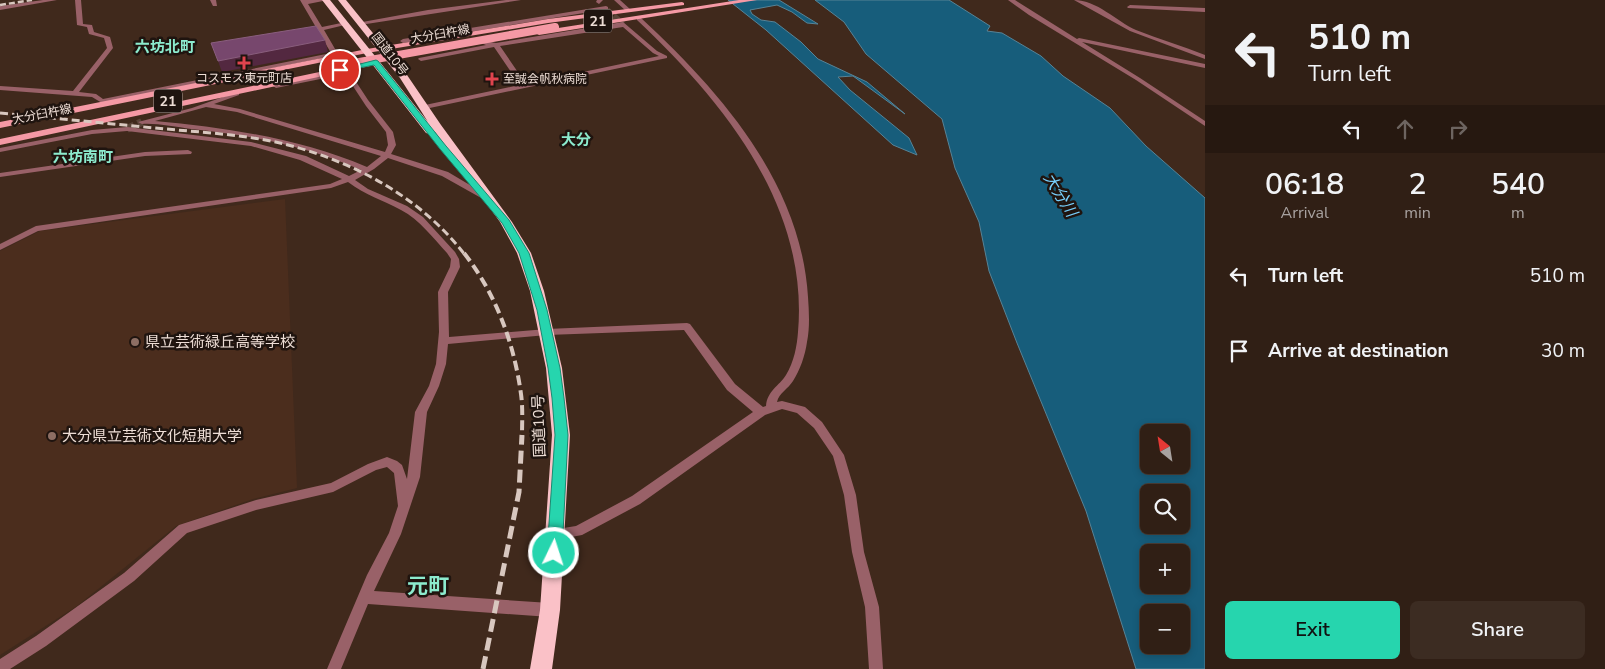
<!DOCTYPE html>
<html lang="en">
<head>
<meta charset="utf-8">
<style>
  body { margin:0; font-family:"Nunito Sans","Noto Sans JP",sans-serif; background:#3c2c22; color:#f1f3f6; height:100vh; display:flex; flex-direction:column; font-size:19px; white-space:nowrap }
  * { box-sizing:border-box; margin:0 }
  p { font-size:16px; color:#a8a2a0 }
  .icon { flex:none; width:28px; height:28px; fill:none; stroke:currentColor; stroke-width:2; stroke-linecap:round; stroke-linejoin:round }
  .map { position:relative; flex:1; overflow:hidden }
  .details { display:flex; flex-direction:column; background:#301f15; width:400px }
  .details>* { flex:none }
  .guide { background:#301f15; color:#f1f3f6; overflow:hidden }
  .needle { width:32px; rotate:330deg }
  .fabs { position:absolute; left:1140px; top:424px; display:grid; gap:10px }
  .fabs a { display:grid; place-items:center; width:50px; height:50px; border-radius:8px; background:#301f15; box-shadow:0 2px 8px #0003,0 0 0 1px #4b3d34; font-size:25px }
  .pin { position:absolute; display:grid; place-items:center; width:42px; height:42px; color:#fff; margin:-21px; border:2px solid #fff; border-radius:50%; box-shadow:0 1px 5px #0007 }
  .me { position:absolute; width:55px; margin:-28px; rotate:4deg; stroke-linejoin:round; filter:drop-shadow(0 0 4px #0008) }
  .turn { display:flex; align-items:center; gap:18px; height:105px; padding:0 20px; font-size:22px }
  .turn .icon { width:65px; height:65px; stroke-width:2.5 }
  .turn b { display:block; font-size:35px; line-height:42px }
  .lanes { display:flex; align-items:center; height:48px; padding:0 20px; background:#0003; justify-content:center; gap:25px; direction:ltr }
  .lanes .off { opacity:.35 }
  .eta { display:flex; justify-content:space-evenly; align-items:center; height:85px; text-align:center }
  .eta b { font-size:30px; font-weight:600; line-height:35px }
  .action { display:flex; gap:10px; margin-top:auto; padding:10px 20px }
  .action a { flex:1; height:58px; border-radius:8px; background:#26d5ae; color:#111; font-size:20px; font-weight:600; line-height:58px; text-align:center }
  .action a+a { background:#3c2c22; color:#f1f3f6 }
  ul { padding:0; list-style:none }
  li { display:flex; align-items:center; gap:15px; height:75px; padding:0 20px }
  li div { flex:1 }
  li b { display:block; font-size:19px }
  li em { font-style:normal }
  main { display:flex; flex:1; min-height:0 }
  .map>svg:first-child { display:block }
</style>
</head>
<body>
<main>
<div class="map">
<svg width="1205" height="669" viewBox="0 0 1205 669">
  <rect width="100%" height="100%" fill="#40291c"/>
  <path fill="#4b2d1d" d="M285,199L297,488L253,499L176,526L77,606L0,655V251L40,231Z"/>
  <path fill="#175d7b" stroke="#578396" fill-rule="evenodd" d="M728,0H779L818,24L807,23L792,12L777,5L750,10L752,14L761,20L775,22L801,42L818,59L867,82L905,114L853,76L838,77L850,90L909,138L917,155L893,145L766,30Z
    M815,0H949L990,26L987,31L1002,33L1041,56L1063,76L1110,108L1146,146L1205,198V669H1136L1086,511L1017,343L989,271L979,222L955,168L942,119L866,54L844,22ZM1149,432H1181V465H1149ZM1149,492H1181V525H1149ZM1149,552H1181V585H1149ZM1149,612H1181V645H1149Z"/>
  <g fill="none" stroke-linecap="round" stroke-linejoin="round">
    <path stroke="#5a4438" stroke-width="6" stroke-dasharray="6 3" stroke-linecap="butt" d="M607,10L623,24"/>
    <path stroke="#5a4438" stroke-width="8" stroke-dasharray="8 4" stroke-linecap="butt" d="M127,129L142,122"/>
    <path fill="#996168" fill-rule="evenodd" d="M43,0H57L0,10V6Z
      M75,0H81L83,24L92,25L94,32L110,37L113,48L79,92L96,94L103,99L331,53L300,0H328L308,4L322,27L346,22L349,24L324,30L338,54L337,55L102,103L92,97L0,90V86L73,91L107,48L104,38L89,34L87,27L77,25Z
      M210,0H216L217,6H213Z
      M506,0H521L360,25L357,23L428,10Z
      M597,0H603L599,4L596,2Z
      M614,0H620L631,10L626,11Z
      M1008,0H1015L1077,39L1079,38L1205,64V68L1082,42L1140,78L1205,121V126L1136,80L1029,15Z
      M1074,0C1097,0 1116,21 1136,30C1159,39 1182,46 1205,55V59L1130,31Z
      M1130,5L1205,8V12L1128,8L1127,7Z
      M606,6L608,7V9L403,43L400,41L403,39Z
      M637,18H641C721,92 801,183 808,297C809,312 810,327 807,342C805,356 800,370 793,381C788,389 779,393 777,402L782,401L805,407L822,422L844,455L856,495L864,552L879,607L883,669H869L865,607L852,552L844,495L833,456L814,428L797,413L782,409L765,415L640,504L582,535L555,540L551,538L549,534L551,530L576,526L632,496L753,412L727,390L684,330L547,335L448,344L446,364L439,386L427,412L420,477L401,534L374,591L550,603L555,605L557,610L555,615L550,617L368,604L341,669H327L367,575L389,533L398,506L394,473L387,467L376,470L333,492L256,510L187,533L134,581L46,646L10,669H0V659L36,636L124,573L179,525L256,500L331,483L368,464L387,457L397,461L402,465L407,479L415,412L429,386L436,364L439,332L438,292L450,267L451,259L447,253C433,238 420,220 401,210C383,200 365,195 348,182L331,188L38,231L0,250V244L36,226L330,184L342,179L300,160L251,146L127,131L92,134L0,152V148L92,130L127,127L251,142L306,156L349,176L361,170C307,146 250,135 191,129C176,127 157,123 142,124L138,122L192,108L237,92L239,93V95L214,104L240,109L385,152L388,145L386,132L366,106L345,74L276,88L273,86L276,84L349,71L368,100L393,132L396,145L391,154L448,172L490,197L486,199H483L442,176L388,158L374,169L355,180L368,189L407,206L423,217L455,252L459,259L460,267L448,292L449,337L547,329L687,323L690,324L735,384L763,407L766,406C767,391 779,386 786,375C794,362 797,346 798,332C809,206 723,101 637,20ZM206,107L237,112L381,156L367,167C299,138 228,128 155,121Z
      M623,22L657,51L667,56V58L425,109L422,107L425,105L520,85L494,47L421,61L418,59L419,58L486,45L481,43L484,41L496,43ZM623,27L653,53L659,56L526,84L500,46Z
      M188,150L192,152L191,154L145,156L0,177V173L145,152Z"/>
    <path fill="#f599a5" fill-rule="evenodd" d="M739,0H757L539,35L535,33L539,31Z
      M682,2L684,3V5L548,23L367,53L0,128V122L367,49L548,19Z
      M367,62L371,64L370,66L0,145V139Z"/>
    <path fill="#fac1c7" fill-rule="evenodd" d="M322,0H330L428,122L400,78L338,0H346L407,75L441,125L512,222L531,253L544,291L562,368L570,435L560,610L552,669H530L540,610L552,435L546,368L530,291L517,253L500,222L435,132L430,134L426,133Z"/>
    <path stroke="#d8c7bf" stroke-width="2.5" stroke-dasharray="6 3" stroke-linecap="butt" d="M0,5L32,0"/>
    <path stroke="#d8c7bf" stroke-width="3" stroke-dasharray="8 4" stroke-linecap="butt" d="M0,113C52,118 103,123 155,128C196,132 240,134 280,143C351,160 420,196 465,255"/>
    <path stroke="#d8c7bf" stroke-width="4" stroke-dasharray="10 5" stroke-linecap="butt" d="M464,253C496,294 514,343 521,394C523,408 522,423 522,437"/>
    <path stroke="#d8c7bf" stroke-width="5" stroke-dasharray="13 6" stroke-linecap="butt" d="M483,669L519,492L522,435"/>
    <path stroke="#f599a5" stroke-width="8" d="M337,66L555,27"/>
  </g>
  <path fill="#532840" d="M325,40L328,52L222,72L218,61Z"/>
  <path fill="#77476d" stroke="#8a5e7e" d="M316,26L325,40L218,61L211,43Z"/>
  <path fill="#26d5ae" stroke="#198a71" d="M376,60L378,61L446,146L509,220L529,253L547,310L560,368L564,398L568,435L562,553L559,558L554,560L549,558L547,553L555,435L552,398L548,368L537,310L519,253L502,223L440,149L374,65L340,72L336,70Z"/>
  <g fill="#e0444e" stroke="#1f140f" stroke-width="2">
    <path d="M241.5 55.5h5v5h5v5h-5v5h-5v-5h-5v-5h5z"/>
    <path d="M489.5 71.5h5v5h5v5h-5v5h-5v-5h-5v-5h5z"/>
  </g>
  <g fill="#8d6e63" stroke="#1f140f" stroke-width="2">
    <circle cx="135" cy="342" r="5"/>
    <circle cx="52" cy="436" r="5"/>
  </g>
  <g text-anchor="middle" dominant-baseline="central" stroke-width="5" stroke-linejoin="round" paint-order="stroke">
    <g font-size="12" fill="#edddd5" stroke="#1f140f">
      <text transform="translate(440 34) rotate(-10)">大分臼杵線</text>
      <text transform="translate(390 54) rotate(52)">国道10号</text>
      <text transform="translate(42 114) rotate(-11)">大分臼杵線</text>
    </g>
    <g font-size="12" fill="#edddd5" stroke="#1f140f">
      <text x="244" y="78">コスモス東元町店</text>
      <text x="503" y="79" text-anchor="start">至誠会帆秋病院</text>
    </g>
    <g fill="#1f140f" stroke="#afa19a" stroke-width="1">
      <rect x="584" y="9.5" width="28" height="23" rx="4"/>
      <rect x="154" y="89.5" width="28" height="23" rx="4"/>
    </g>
    <g font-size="14" font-weight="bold" fill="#edddd5">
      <text x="598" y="21">21</text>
      <text x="168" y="101">21</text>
    </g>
    <g font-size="15" font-weight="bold" fill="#8cebce" stroke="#1f140f">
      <text x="165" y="47">六坊北町</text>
      <text x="576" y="140">大分</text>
      <text x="83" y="157">六坊南町</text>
    </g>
    <g font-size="15" fill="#edddd5" stroke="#1f140f" text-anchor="start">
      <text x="145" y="342">県立芸術緑丘高等学校</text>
      <text x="62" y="436">大分県立芸術文化短期大学</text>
    </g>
    <g font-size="15" fill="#edddd5" stroke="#1f140f">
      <text transform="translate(539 426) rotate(-92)">国道10号</text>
    </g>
    <g font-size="16" font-style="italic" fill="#77cffc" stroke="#1f140f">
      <text transform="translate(1060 195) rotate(58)">大分川</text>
    </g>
    <g font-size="21" font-weight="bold" fill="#8cebce" stroke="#1f140f">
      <text x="428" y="586">元町</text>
    </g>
  </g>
</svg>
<div class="fabs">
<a><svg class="needle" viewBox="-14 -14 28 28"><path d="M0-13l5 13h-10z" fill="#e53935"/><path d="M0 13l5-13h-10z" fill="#a8a2a0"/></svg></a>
<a><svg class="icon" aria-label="search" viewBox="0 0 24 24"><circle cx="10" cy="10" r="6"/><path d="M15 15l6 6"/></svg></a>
<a>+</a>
<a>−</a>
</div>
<div class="pin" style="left:340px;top:70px;background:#d93025"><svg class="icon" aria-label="arrive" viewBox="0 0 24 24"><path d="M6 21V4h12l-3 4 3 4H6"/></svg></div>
<svg class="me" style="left:554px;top:553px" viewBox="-20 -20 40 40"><circle r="17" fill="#26d5ae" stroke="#fff" stroke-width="3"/><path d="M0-11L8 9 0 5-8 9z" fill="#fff"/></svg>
</div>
<section class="details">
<div class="guide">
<div class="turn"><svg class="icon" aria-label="left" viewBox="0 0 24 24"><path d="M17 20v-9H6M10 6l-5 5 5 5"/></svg><div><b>510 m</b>Turn left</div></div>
<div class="lanes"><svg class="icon" aria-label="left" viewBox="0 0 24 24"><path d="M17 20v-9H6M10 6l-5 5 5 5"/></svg><svg class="icon off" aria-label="ahead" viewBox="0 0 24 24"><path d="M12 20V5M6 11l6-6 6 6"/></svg><svg class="icon off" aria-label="right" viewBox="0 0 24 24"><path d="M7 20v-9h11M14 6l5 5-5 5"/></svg></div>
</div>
<div class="eta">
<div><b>06:18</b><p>Arrival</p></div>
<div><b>2</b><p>min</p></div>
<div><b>540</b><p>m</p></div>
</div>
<ul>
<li><svg class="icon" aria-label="left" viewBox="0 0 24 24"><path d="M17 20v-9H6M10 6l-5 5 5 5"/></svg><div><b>Turn left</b></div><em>510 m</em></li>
<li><svg class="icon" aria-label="arrive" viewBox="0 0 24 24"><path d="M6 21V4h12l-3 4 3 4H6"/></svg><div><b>Arrive at destination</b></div><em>30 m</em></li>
</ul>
<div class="action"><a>Exit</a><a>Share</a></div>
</section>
</main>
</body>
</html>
